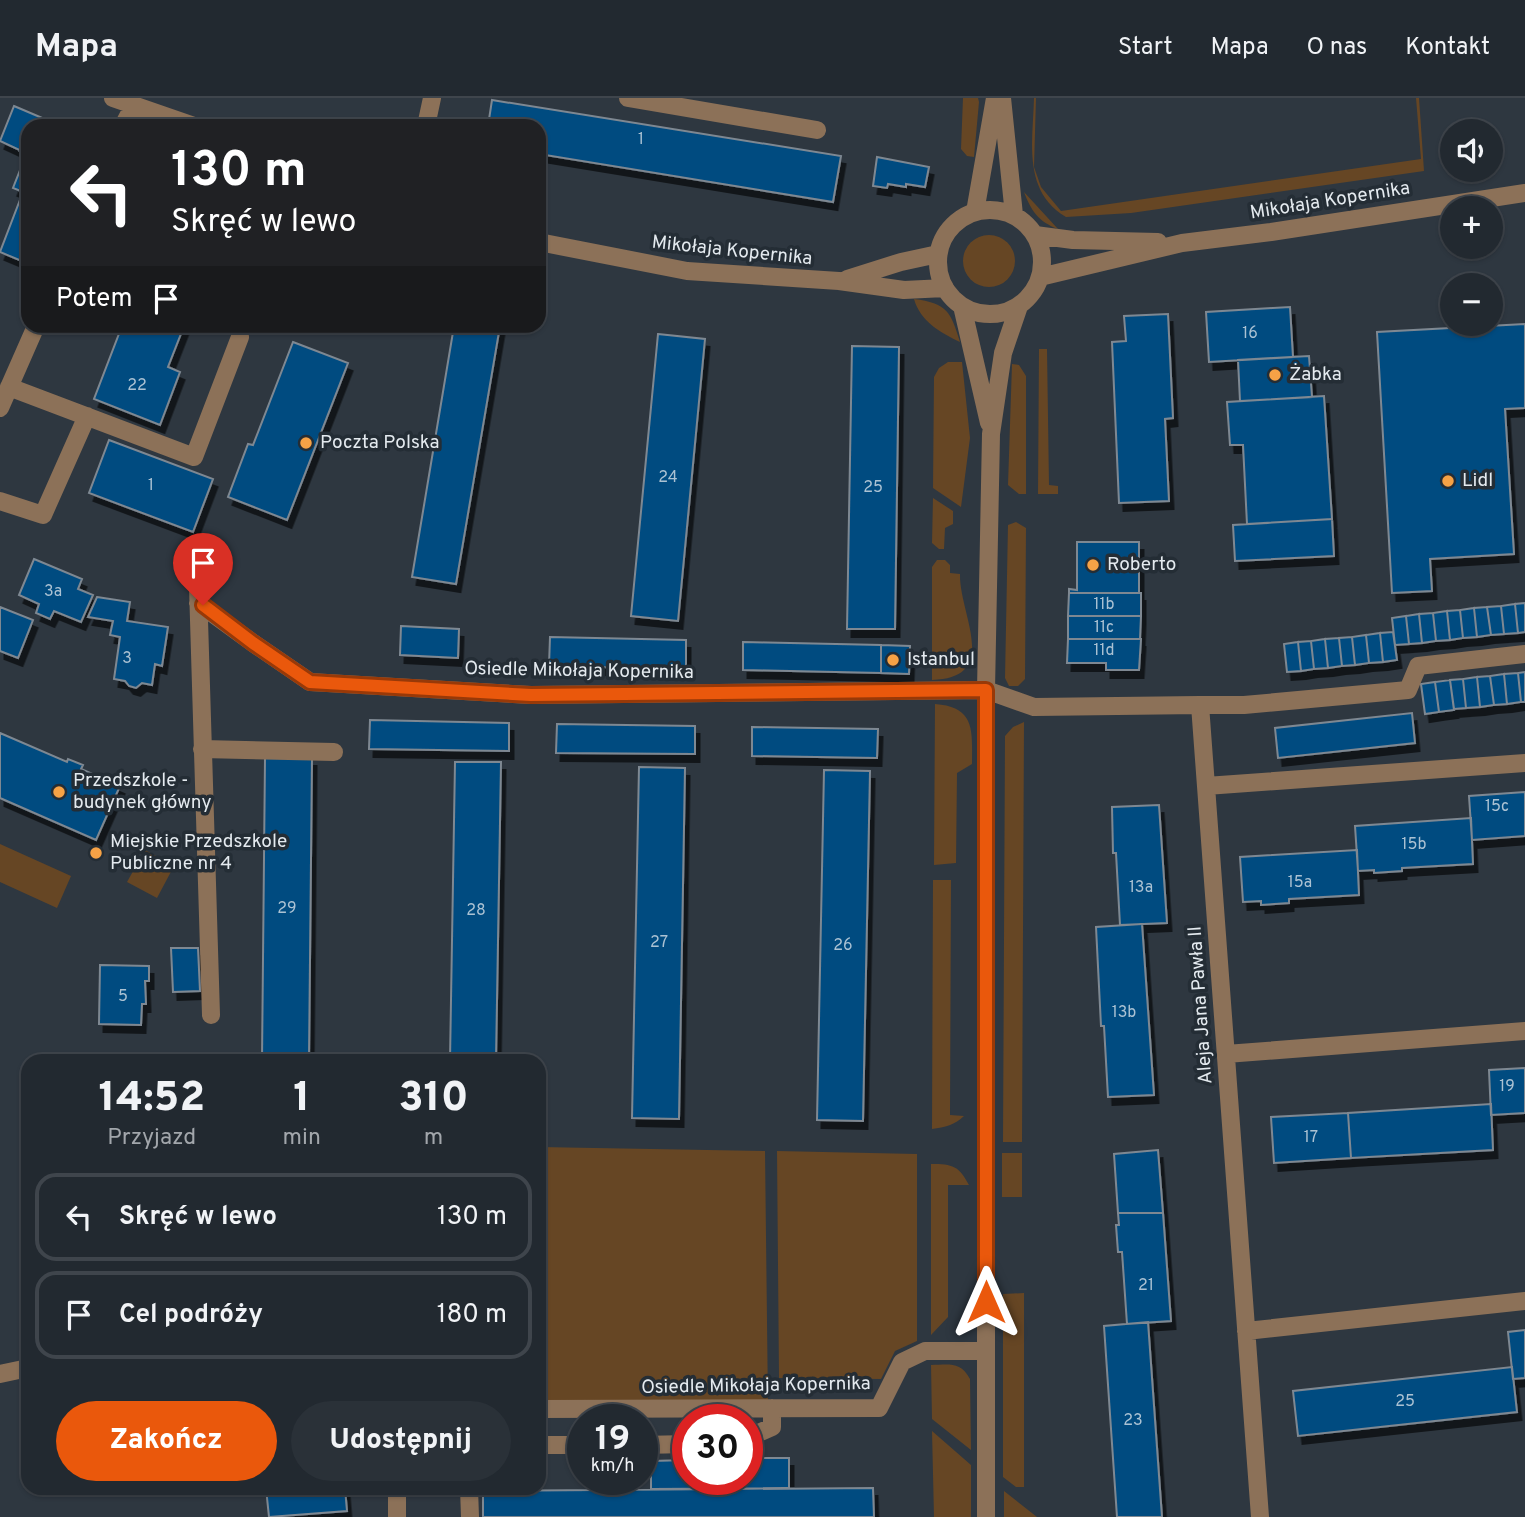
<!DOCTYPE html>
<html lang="pl">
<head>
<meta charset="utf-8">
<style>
  body { margin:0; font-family:Overpass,sans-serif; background:#2a3138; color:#f1f3f6; height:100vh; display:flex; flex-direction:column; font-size:26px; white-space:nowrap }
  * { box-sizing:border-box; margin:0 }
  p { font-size:23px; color:#a2a6ab }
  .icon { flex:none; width:38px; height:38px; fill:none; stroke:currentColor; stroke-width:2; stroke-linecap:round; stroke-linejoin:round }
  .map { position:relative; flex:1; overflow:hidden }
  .details { position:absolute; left:21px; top:956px; width:525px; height:441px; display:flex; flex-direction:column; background:#222930; border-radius:21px; box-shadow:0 2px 5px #0004,0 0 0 2px #3f454c }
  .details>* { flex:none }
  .top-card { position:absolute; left:21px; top:21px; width:525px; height:214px; border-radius:21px; box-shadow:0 2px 5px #0004,0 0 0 2px #3f454c; background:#202124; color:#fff; overflow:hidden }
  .fabs { position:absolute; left:1440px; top:21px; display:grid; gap:14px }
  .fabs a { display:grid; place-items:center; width:63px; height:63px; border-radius:50%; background:#222930; box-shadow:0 2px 5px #0004,0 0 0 2px #3f454c; font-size:35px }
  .speed { position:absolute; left:567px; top:1306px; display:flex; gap:14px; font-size:35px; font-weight:700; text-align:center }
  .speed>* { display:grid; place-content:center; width:91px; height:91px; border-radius:50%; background:#222930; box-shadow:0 2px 5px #0004,0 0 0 2px #3f454c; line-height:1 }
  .speed small { font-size:18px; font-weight:400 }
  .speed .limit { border:10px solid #d22; background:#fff; color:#111 }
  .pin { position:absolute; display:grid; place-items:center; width:60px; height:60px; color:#fff; margin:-72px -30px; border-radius:50% 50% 50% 0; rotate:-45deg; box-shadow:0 0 7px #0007 }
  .pin .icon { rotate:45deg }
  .me { position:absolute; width:77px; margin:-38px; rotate:0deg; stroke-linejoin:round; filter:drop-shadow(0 0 5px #0008) }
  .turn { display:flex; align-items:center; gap:24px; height:147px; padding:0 35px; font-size:32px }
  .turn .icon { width:91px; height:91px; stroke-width:2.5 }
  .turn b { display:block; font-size:49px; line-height:60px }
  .then { display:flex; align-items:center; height:66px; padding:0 35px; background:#0003; gap:14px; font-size:26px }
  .eta { display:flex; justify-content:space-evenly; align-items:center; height:119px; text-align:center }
  .eta b { font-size:42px; font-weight:800; line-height:49px }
  .button { display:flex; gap:14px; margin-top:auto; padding:14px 35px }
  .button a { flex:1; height:80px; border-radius:42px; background:#ea580c; color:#fff; font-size:28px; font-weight:800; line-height:80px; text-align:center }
  .button a+a { background:#2a3138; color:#f1f3f6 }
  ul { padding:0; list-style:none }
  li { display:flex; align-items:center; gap:21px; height:88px; margin:0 14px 10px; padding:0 21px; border:4px solid #3f454c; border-radius:21px }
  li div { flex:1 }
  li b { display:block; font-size:26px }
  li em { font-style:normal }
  header { display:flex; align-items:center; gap:42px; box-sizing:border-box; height:98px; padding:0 35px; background:#222930; border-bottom:2px solid #3f454c }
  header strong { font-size:33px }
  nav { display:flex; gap:38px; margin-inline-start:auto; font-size:24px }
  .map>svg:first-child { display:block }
</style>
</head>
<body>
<header>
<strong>Mapa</strong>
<nav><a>Start</a><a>Mapa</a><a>O nas</a><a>Kontakt</a></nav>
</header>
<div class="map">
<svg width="1525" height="1419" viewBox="0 0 1525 1419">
  <defs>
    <filter id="shadow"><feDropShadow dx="4.5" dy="8" stdDeviation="0" flood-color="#0009"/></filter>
  </defs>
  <rect width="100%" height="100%" fill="#2e3740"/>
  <path fill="#664624" d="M963,0H978L979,4L974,59L967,58L961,51Z
    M1034,0H1036L1034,69L1041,89L1061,113L1421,61L1416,0H1419L1424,73L1131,115L1066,119C1022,93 1033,43 1034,0Z
    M1024,94L1058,131C1039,124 1031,113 1024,94Z
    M963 163a26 26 0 1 1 52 0a26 26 0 1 1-52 0Z
    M914,201C947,205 951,214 960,244C941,235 920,223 914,201Z
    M1039,251H1047L1049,387L1058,388V396H1038Z
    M948,264H962L970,340L961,409L933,390L934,279L939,270Z
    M1012,266L1019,267L1026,278V396H1019L1008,387Z
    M933,400L953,413V426L945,430L944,451H939L932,445Z
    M1016,424L1026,430L1025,581L1018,588H1009L1005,580L1008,427Z
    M937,462H945L950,467V475L960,476C959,516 1002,580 932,582V469Z
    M935,606C976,609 972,633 972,666L957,675L956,765L934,767Z
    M1024,624L1022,1044H1003L1005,638L1013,629Z
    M0,746L71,778L57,810L0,784Z
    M145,752L174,768L157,800L127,784Z
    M933,782H951L950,1017L964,1018C955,1027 945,1029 932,1031Z
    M539,1049L765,1053L768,1307L539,1308Z
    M777,1053L917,1056V1243L895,1253L881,1281L779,1280Z
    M1002,1055H1022V1099H1002Z
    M931,1066C953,1066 959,1068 969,1087H948V1219L931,1237Z
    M1024,1195V1389H1016L1003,1379V1196Z
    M931,1267C949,1267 960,1263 970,1281L971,1352L932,1321Z
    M932,1333L971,1367V1419H934Z
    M1004,1393L1037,1419H1004Z"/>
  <path fill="#004b80" stroke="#7e8892" stroke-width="2" filter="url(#shadow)" d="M492,2L841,58L833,104L539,56V28H488Z
    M14,8L54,25L52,28H28V56L0,43Z
    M19,52L28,56V96L13,90L24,62Z
    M877,59L929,69L925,89L906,86V89L888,86L887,90L873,88Z
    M23,94L28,96V155L24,164L0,154Z
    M1290,209L1293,259L1209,264L1206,214Z
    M1168,216L1173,320L1165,321L1169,403L1119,405L1112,244L1126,243L1124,218Z
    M1525,226V310L1505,311L1514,456L1430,461L1432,493L1392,495L1377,234Z
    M122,228H184L168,269L180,274L160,327L94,301Z
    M454,228H500L456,486L412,479Z
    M658,236L705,241L678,523L631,518Z
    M293,244L348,265L287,422L228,399L248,346L253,347Z
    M852,248L899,249L895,531H847Z
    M1309,258L1312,299L1240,303L1238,262Z
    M1324,298L1332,421L1247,426L1243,347H1230L1227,304Z
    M109,342L213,381L193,434L89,395Z
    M1332,421L1334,458L1235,463L1233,427Z
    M1077,444H1139V495H1069V491L1077,492Z
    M34,461L82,481L78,491L93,497L81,524L54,513L50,521L36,515L39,506L19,497Z
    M1069,495H1141V518H1068Z
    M97,499L130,504L127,523L168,529L162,568L155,566L152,587L142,585L136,590L129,588L125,583L114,581L120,539L110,537L113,523L88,519Z
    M1525,505V534L1518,535L1515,506Z
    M1515,506L1518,535L1504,536L1501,508Z
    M1501,508L1504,536L1491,537L1487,509Z
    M0,509L33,522L18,560L0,553Z
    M1487,509L1491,537L1477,539L1474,510Z
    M1474,510L1477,539L1463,540L1460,512Z
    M1460,512L1463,540L1450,542L1447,513Z
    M1447,513L1450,542L1436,543L1433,515Z
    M1433,515L1436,543L1422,545L1419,516Z
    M1419,516L1422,545L1409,546L1406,518Z
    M1068,518H1141L1140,541H1068Z
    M1406,518L1409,546L1395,547L1392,520Z
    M401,528L459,531L458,560L400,557Z
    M1393,534L1397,562L1383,564L1380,535Z
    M1380,535L1383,564L1369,565L1366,537Z
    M1366,537L1369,565L1355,567L1352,539Z
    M550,539L686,542V571L549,568Z
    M1352,539L1355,567L1342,568L1339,540Z
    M1339,540L1342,568L1328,570L1325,541Z
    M1068,541H1141L1139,572H1106V565H1067Z
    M1325,541L1328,570L1314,571L1311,543Z
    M1311,543L1314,571L1301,573L1298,544Z
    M743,544L881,547V575L743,572Z
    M1298,544L1301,573L1287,574L1284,546Z
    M881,547L910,548L909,576L881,575Z
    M1525,574V604H1521L1518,575Z
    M1518,575L1521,604L1507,606L1504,576Z
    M1504,576L1507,606L1494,607L1490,578Z
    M1490,578L1494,607L1480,609L1477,579Z
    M1477,579L1480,609L1466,610L1463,581Z
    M1463,581L1466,610L1454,611L1450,582Z
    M1450,582L1454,612L1439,614L1435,584Z
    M1435,584L1439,614L1425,616L1421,586Z
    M1412,615L1415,645L1278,660L1275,630Z
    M370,622L509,625V653L369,651Z
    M557,626L695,628V656L556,655Z
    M752,629L878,631L877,660L752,658Z
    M0,635L67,664L68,661L83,667L81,671L120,688L96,742L0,700Z
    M265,660H312L309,962H262Z
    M455,664H501L496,962H450Z
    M639,669L685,670L679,1021L632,1020Z
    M824,672L870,673L863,1023L817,1022Z
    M1525,694V738L1472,742L1469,698Z
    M1159,707L1167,825L1120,827L1116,755H1113L1112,709Z
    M1471,720L1473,766L1402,770V773L1374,775V772L1358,773L1355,728Z
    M1357,752L1359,797L1289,801V805L1261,807V803L1243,804L1240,759Z
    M1142,826L1154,997L1108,999L1104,928H1101L1096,829Z
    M171,850H198L200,893L173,894Z
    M100,867L149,868V883H145L146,906H142L141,927L99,926Z
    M1525,970V1015L1491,1017L1489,972Z
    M1491,1006L1493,1052L1351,1060L1348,1015Z
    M1348,1015L1351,1060L1274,1065L1271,1019Z
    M1158,1052L1163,1115H1118L1114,1056Z
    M26,1099H28V1127H24Z
    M1118,1115H1163L1171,1223L1127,1226L1122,1154H1118L1116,1127H1119Z
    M1148,1224L1162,1419H1117L1104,1228Z
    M1525,1232V1280L1513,1281L1508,1234Z
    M1512,1269L1517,1314L1298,1338L1293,1293Z
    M761,1360H789V1390L651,1391V1363L688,1362V1381H747V1362H761Z
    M594,1381H607V1392H594Z
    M266,1390H345L347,1413L269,1419Z
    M873,1390L874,1419H483V1393Z"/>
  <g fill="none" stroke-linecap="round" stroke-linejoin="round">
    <path stroke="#8c7158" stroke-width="18" d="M113,0L194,28
      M628,0L817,32
      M1002,0L1014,117
      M123,28L134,7
      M426,28L432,0
      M938 164a52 52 0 1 1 104 0a52 52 0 1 1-104 0Z
      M975,114L995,0
      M1035,137L1073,142L1158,144
      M539,144L687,173L839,183L904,192L945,190
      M1040,179L1182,145L1271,134L1525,95
      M847,181L901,164L938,156
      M962,208L989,325
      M9,289L194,359L240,239
      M0,310L36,228
      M0,403L43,417L87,318
      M197,456L211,917
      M198,505L253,545L310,584L531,597L986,592L1034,609L1200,607L1260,1419
      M1200,607H1244L1408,592L1418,568L1525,556
      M202,651L334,654
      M1206,688L1525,665
      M1226,956L1525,933
      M1246,1233L1525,1203
      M0,1276L28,1270
      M539,1311L879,1310L902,1264L925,1253H986
      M747,1340L772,1329V1310
      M539,1347H583
      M642,1347L688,1346
      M397,1390V1419
      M469,1390L470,1419
      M986,1419V592L991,336L1003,255L1019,208"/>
  </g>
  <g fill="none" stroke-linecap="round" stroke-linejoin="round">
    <defs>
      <path id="route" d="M203,507L253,545L310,584L531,597L986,592V1204"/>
    </defs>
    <use href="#route" stroke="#983908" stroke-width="18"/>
    <use href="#route" stroke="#ea580c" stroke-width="12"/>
  </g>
  <g fill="#f6a246" stroke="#242d35" stroke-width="2.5">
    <circle cx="1275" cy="277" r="7"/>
    <circle cx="306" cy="345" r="7"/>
    <circle cx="1448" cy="383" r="7"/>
    <circle cx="1093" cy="467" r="7"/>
    <circle cx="893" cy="562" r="7"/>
    <circle cx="59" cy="694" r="7"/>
    <circle cx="96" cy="755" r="7"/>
  </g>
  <g text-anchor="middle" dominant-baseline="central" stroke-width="7" stroke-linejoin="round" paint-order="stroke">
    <g font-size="16" fill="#abc2d3">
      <text x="641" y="42">1</text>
      <text x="1250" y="236">16</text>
      <text x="137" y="288">22</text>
      <text x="668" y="380">24</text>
      <text x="151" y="388">1</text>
      <text x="873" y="390">25</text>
      <text x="53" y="494">3a</text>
      <text x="1104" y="507">11b</text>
      <text x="1104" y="530">11c</text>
      <text x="1104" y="553">11d</text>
      <text x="127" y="561">3</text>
      <text x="1497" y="709">15c</text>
      <text x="1414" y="747">15b</text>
      <text x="1300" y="785">15a</text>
      <text x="1141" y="790">13a</text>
      <text x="287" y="811">29</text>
      <text x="476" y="813">28</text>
      <text x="659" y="845">27</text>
      <text x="843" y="848">26</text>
      <text x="123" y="899">5</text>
      <text x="1124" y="915">13b</text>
      <text x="1507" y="989">19</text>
      <text x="1311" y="1040">17</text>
      <text x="1146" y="1188">21</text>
      <text x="1405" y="1304">25</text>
      <text x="1133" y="1323">23</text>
    </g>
    <g font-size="19" fill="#e4eaef" stroke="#242d35">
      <text transform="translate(1330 103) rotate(-9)">Mikołaja Kopernika</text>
      <text transform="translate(732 153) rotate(6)">Mikołaja Kopernika</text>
      <text transform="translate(579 573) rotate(1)">Osiedle Mikołaja Kopernika</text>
      <text transform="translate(1201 907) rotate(-94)">Aleja Jana Pawła II</text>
      <text transform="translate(756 1288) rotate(-1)">Osiedle Mikołaja Kopernika</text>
    </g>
    <g font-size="19" fill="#e4eaef" stroke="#242d35" text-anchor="start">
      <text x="1289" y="277">Żabka</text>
      <text x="320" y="345">Poczta Polska</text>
      <text x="1462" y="383">Lidl</text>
      <text x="1107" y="467">Roberto</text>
      <text x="907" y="562">Istanbul</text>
      <text x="73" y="683">Przedszkole -<tspan x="73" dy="22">budynek główny</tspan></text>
      <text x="110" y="744">Miejskie Przedszkole<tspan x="110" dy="22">Publiczne nr 4</tspan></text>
    </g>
  </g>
</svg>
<div class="fabs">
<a><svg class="icon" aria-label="sound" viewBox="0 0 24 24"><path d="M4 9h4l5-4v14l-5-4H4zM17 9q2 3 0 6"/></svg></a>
<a>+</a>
<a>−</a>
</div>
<div class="speed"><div>19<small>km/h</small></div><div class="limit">30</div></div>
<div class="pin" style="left:203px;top:507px;background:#d93025"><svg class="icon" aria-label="arrive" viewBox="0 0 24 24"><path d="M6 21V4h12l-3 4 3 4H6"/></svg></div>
<svg class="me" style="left:986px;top:1204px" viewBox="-20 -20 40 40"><path d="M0-17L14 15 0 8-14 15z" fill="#ea580c" stroke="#fff" stroke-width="4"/></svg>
<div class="top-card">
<div class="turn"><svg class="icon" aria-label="left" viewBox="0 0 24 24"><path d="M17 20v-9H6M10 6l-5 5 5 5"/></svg><div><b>130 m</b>Skręć w lewo</div></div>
<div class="then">Potem<svg class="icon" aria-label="arrive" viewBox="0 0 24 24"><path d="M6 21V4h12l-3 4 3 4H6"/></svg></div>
</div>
<section class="details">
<div class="eta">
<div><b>14:52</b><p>Przyjazd</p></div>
<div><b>1</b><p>min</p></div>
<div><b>310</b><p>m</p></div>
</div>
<ul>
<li><svg class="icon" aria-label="left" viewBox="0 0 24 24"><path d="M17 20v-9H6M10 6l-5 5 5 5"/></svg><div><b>Skręć w lewo</b></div><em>130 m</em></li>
<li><svg class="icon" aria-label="arrive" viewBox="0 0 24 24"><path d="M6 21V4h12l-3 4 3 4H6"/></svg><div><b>Cel podróży</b></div><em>180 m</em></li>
</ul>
<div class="button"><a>Zakończ</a><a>Udostępnij</a></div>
</section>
</div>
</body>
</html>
